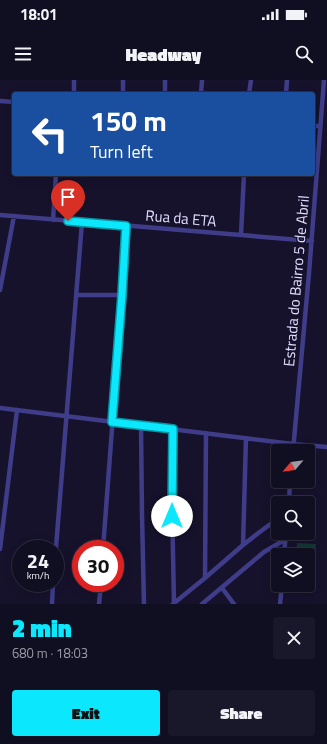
<!DOCTYPE html>
<html lang="en">
<head>
<meta charset="utf-8">
<style>
  body { margin:0; font-family:"Titillium Web",sans-serif; background:#19172a; color:#f1f3f6; height:100vh; display:flex; flex-direction:column; font-size:15px; white-space:nowrap }
  * { box-sizing:border-box; margin:0 }
  p { font-size:13px; color:#9c9ca5 }
  .icon { flex:none; width:22px; height:22px; fill:none; stroke:currentColor; stroke-width:2; stroke-linecap:round; stroke-linejoin:round }
  .map { position:relative; height:524px; overflow:hidden }
  .sheet { display:flex; flex-direction:column; background:#100e21; flex:1 }
  .sheet>* { flex:none }
  .hud { position:absolute; left:12px; top:12px; width:303px; height:84px; border-radius:4px; box-shadow:0 2px 10px #0003,0 0 0 1px #302e3f; background:#1a4fa0; color:#fff; overflow:hidden }
  .needle { width:26px; rotate:241deg }
  .tools { position:absolute; left:271px; top:364px; display:grid; gap:8px }
  .tools a { display:grid; place-items:center; width:44px; height:44px; border-radius:4px; background:#100e21; box-shadow:0 2px 10px #0003,0 0 0 1px #302e3f; font-size:20px }
  .speed { position:absolute; left:12px; top:460px; display:flex; gap:8px; font-size:20px; font-weight:700; text-align:center }
  .speed>* { display:grid; place-content:center; width:52px; height:52px; border-radius:50%; background:#100e21; box-shadow:0 2px 10px #0003,0 0 0 1px #302e3f; line-height:1 }
  .speed small { font-size:10px; font-weight:400 }
  .speed .limit { border:6px solid #d22; background:#fff; color:#111 }
  .pin { position:absolute; display:grid; place-items:center; width:34px; height:34px; color:#fff; margin:-41px -17px; border-radius:50% 50% 50% 0; rotate:-45deg; box-shadow:0 0 4px #0007 }
  .pin .icon { rotate:45deg }
  .me { position:absolute; width:44px; margin:-22px; rotate:0deg; stroke-linejoin:round; filter:drop-shadow(0 0 3px #0008) }
  .turn { display:flex; align-items:center; gap:14px; height:84px; padding:0 12px; font-size:18px }
  .turn .icon { width:52px; height:52px; stroke-width:2.5 }
  .turn b { display:block; font-size:28px; line-height:34px }
  .round { display:grid; place-items:center; flex:none; width:42px; height:42px; border-radius:4px; background:#19172a }
  .head { display:flex; align-items:center; justify-content:space-between; height:68px; padding:0 12px }
  h1 { font-size:24px; font-weight:800; line-height:30px; color:#0be8fd }
  .button { display:flex; gap:8px; margin-top:auto; padding:8px 12px }
  .button a { flex:1; height:46px; border-radius:4px; background:#0be8fd; color:#111; font-size:16px; font-weight:800; line-height:46px; text-align:center }
  .button a+a { background:#19172a; color:#f1f3f6 }
  .status { display:flex; justify-content:space-between; align-items:center; height:28px; padding:0 20px; background:#100e21; direction:ltr }
  .status svg { height:11px; fill:currentColor }
  header { display:flex; justify-content:space-between; align-items:center; height:52px; padding:0 12px; background:#100e21; font-size:18px; font-weight:800 }
  .map>svg:first-child { display:block }
</style>
</head>
<body>
<div class="status"><b>18:01</b><svg viewBox="0 0 49 12"><path d="M0 12V9h3v3zM5 12V6h3v6zM10 12V3h3v9zM15 12V0h3v12zM26 1h20v11H26zM47 4h2v5h-2z"/></svg></div>
<header><svg class="icon" aria-label="menu" viewBox="0 0 24 24"><path d="M4 6h16M4 12h16M4 18h16"/></svg>Headway<svg class="icon" aria-label="search" viewBox="0 0 24 24"><circle cx="10" cy="10" r="6"/><path d="M15 15l6 6"/></svg></header>
<div class="map">
<svg width="327" height="524" viewBox="0 0 327 524">
  <rect width="100%" height="100%" fill="#16122c"/>
  <path fill="#153634" d="M297,463L316,464L314,493H308V475H296Z"/>
  <g fill="none" stroke-linecap="round" stroke-linejoin="round">
    <path stroke="#3f3d8a" stroke-width="4.5" d="M74,14V0
      M123,14V0
      M165,14V0
      M201,14L202,0
      M249,14L251,0
      M286,14L287,0
      M0,21L14,22
      M313,46H320
      M0,135L312,161
      M53,140L56,94
      M241,155L244,94
      M0,210L14,136
      M76,215H122
      M0,328L293,364L327,367
      M141,345L142,435L144,524
      M173,349L172,421L174,524
      M293,371L309,193L324,0
      M289,423L290,401
      M243,465L246,358
      M0,469L17,330
      M103,469L122,215L126,146
      M284,475L286,453
      M55,480L82,142
      M205,498L206,353
      M222,508L234,524
      M52,524L53,503
      M99,524L101,503
      M173,524L205,498L243,465L257,454L272,443L278,442
      M202,524L264,472L286,459
      M280,524L282,505"/>
  </g>
  <g fill="none" stroke-linecap="round" stroke-linejoin="round">
    <defs>
      <path id="route" d="M68,141L126,146L122,215L112,342L173,349L172,436"/>
    </defs>
    <use href="#route" stroke="#0797a4" stroke-width="10"/>
    <use href="#route" stroke="#0be8fd" stroke-width="7"/>
  </g>
  <g text-anchor="middle" dominant-baseline="central" stroke-width="3" stroke-linejoin="round" paint-order="stroke">
    <g font-size="15" fill="#e0ddff" stroke="#16122c">
      <text transform="translate(181 138) rotate(5)">Rua da ETA</text>
      <text transform="translate(296 201) rotate(-85)">Estrada do Bairro 5 de Abril</text>
    </g>
  </g>
</svg>
<div class="tools">
<a><svg class="needle" viewBox="-14 -14 28 28"><path d="M0-13l5 13h-10z" fill="#e53935"/><path d="M0 13l5-13h-10z" fill="#9c9ca5"/></svg></a>
<a><svg class="icon" aria-label="search" viewBox="0 0 24 24"><circle cx="10" cy="10" r="6"/><path d="M15 15l6 6"/></svg></a>
<a><svg class="icon" aria-label="layers" viewBox="0 0 24 24"><path d="M12 4l9 5-9 5-9-5zM3 14l9 5 9-5"/></svg></a>
</div>
<div class="speed"><div>24<small>km/h</small></div><div class="limit">30</div></div>
<div class="pin" style="left:68px;top:141px;background:#d93025"><svg class="icon" aria-label="arrive" viewBox="0 0 24 24"><path d="M6 21V4h12l-3 4 3 4H6"/></svg></div>
<svg class="me" style="left:172px;top:436px" viewBox="-20 -20 40 40"><circle r="19" fill="#fff"/><path d="M0-13L10 11 0 6-10 11z" fill="#0be8fd"/></svg>
<div class="hud">
<div class="turn"><svg class="icon" aria-label="left" viewBox="0 0 24 24"><path d="M17 20v-9H6M10 6l-5 5 5 5"/></svg><div><b>150 m</b>Turn left</div></div>
</div>
</div>
<section class="sheet">
<div class="head"><div><h1>2 min</h1><p>680 m · 18:03</p></div><a class="round"><svg class="icon" aria-label="close" viewBox="0 0 24 24"><path d="M6 6l12 12M18 6L6 18"/></svg></a></div>
<div class="button"><a>Exit</a><a>Share</a></div>
</section>
</body>
</html>
